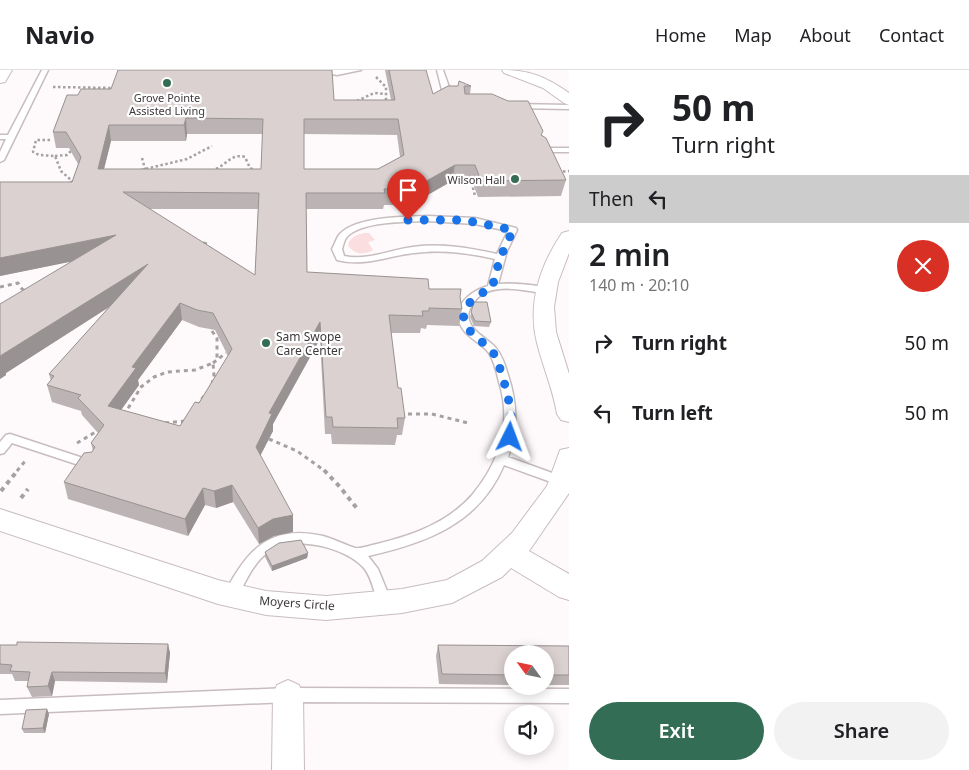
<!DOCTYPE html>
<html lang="en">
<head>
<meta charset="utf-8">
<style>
  body { margin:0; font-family:"Noto Sans",sans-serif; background:#f2f2f2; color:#202124; height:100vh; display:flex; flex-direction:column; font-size:19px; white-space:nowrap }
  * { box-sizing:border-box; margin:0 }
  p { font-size:16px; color:#757577 }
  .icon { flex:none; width:28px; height:28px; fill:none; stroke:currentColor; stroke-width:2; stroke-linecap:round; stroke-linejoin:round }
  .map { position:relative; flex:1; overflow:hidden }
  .sheet { display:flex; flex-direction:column; background:#fff; width:400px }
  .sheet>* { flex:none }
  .hud { background:#fff; color:#202124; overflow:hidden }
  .needle { width:32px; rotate:303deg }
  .tools { position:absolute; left:504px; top:575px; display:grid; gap:10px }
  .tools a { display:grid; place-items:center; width:50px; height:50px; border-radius:50%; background:#fff; box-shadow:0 2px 12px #0003; font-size:25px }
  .pin { position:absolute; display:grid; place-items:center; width:42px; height:42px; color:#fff; margin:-51px -21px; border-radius:50% 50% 50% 0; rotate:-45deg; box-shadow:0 0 5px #0007 }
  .pin .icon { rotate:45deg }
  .me { position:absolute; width:55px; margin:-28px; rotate:3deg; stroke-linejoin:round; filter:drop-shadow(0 0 4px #0008) }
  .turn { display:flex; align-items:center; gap:18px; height:105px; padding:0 20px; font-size:22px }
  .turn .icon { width:65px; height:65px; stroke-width:2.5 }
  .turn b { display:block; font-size:35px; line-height:42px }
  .then { display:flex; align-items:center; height:48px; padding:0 20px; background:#0003; gap:10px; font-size:19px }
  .round { display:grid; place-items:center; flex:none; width:52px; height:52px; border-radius:26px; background:#f2f2f2 }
  .headline { display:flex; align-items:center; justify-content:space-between; height:85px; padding:0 20px }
  h1 { font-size:30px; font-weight:600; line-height:38px }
  .cta { display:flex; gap:10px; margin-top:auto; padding:10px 20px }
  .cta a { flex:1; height:58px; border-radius:30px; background:#336d56; color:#fff; font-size:20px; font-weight:600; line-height:58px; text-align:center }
  .cta a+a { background:#f2f2f2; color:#202124 }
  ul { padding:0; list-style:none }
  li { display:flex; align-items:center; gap:15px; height:70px; padding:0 20px }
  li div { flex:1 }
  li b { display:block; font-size:19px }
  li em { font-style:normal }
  header { display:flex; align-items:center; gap:30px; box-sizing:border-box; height:70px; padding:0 25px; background:#fff; border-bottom:1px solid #e0e0e0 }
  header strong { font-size:24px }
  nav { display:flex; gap:28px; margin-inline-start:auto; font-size:18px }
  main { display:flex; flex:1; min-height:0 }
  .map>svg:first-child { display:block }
</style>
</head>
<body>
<header>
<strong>Navio</strong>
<nav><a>Home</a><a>Map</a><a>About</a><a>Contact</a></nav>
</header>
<main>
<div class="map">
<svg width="569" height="700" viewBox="0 0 569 700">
  <rect width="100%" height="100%" fill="#fef9fa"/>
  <path fill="#fbdedf" d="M364,163H369L375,170L368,172L373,180C364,185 354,185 348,175C350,167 357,165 364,163Z"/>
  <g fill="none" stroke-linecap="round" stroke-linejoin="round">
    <defs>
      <path id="lane" d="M42,0H48L4,90L0,92V82L6,69H0V65H8Z
        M313,0H361L337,5Z
        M437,0H443L450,20L455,29L454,31L447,29L442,20Z
        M512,34L569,35V39L515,38H512Z
        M540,78H569V82H543L539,80Z
        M427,146L475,148L516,158L517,160L507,181L498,214C510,213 542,214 551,221L546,224C525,220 489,211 474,232C470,237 467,244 469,250C472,262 487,268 495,277C502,285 505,295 508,305C517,332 519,359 508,387L566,408L568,411L566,414L562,416L504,395C479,454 426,473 368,486L378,499L392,533L390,537L385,539L380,537C374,525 373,509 364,498C346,477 291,464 268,482C253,493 245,513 236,529L231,531L226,529L224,525C246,480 270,454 323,466C334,469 345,475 355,478C361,479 371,475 377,474C413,465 448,453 473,424C500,391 512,353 499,312C497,303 494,291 489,283C480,271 462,266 459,250C455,232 474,220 488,216L495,189C469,183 441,179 414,183C387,186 364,197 337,190L332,179C335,174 336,169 339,165C355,146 404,147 427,146ZM427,151L475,154L508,161L497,184C469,178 441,173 413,177C389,180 368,191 344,186L342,179C343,176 344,171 346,168C359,151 407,152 427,151Z
        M10,364L95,392L97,395L95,398L91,399L12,373L4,383L0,384V372L6,365Z
        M288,618L569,619V633L288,632L0,644V630Z"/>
      <path id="street" d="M0,0H12L5,12L0,13Z
        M502,0C530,0 546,7 569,23V35L564,33L543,18L504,3Z
        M569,161V183L558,212L554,237L556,262L569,304V352L561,350L557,344C553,319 543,297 537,273C527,233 540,196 562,163Z
        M569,378V423L529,481L569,504V530L559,527L511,498L502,507L452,533L402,543L326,550L266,545L218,534L0,461V439L218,510L266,521L326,526L402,519L447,510L482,491L512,463L547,416L560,380Z
        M288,610L299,615L303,625L304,700H272L273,625L277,615Z"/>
    </defs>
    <use href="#lane" stroke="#c8bdbe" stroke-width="3"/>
    <use href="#street" stroke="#c8bdbe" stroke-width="2"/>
    <path stroke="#a5a0a1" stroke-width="2.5" stroke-dasharray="2.5 2.5" stroke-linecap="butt" d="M376,7L386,17V32
      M53,17L115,18
      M357,31L374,23L385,24
      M50,70H36L33,82L39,85L55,86L61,101L72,111L70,114
      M55,86L67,85L71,81
      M142,88L145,99
      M216,99C227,94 232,83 245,87L250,98L256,101
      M141,100L187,89L212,76
      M558,102L569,101
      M475,113L473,118L475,126
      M198,171L206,174"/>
    <path stroke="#a5a0a1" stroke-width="3" stroke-dasharray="4 4" stroke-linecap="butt" d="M203,173L207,174L212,181
      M0,217L18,213L22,219L28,222
      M212,261L217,268V290
      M213,293L226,283
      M197,336L206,323
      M400,344H432L468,353
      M124,345L141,317L154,307L167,302L195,300L213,293L214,305L212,314
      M165,353L185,351
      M269,369L297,381L325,401
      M77,373L99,360
      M17,401L26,390"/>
    <path stroke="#a5a0a1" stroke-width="4" stroke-dasharray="4.5 4.5" stroke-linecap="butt" d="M324,400L340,417L359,441
      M1,421L18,400
      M21,428L28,419"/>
    <use href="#lane" fill="#fff" fill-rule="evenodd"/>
    <use href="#street" fill="#fff" fill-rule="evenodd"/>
  </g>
  <path fill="#bcb4b4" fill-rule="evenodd" d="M385,0H389L433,24L448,16H471L470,24L542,65L566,110L561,126L478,127L472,111H452L410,135H384L383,139H306L307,202L429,219L460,228L462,239L459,256L427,255L426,259L421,258L420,263H391L398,318L405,348L402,365H397L395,375L332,374L331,364H325L320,269L273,354V361L260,386L293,462L274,466L259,474L233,432L216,438L205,435L188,466L68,429L64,412L92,382L93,381L91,373L98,363L82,345L81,341L52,332L47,315L51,311L49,304L110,236L6,303V305L0,309L72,191L0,206L72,112L78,94L69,78H56L53,62L67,25L334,30H391ZM187,64H263L261,99H104L111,71H186ZM304,64L397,65L400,87L378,99H304ZM149,139H258L255,205ZM182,250L199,257L215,260L228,286L199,333L180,356L121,340L139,315L138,310Z
    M474,232L491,252L489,257L474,256L470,247Z
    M265,482L308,483L307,488L272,501L265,487Z
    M168,574L170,583L167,613L55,611L52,626L32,627L27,617L29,611H15L12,604H0V575Z
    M438,575L569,576V615H545V584H512V615L439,614L436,586Z
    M49,644L45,663H24L22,659Z"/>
  <path fill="#999292" d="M186,48L187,64L186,71L184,55Z
    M109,55L111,71L100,115L98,99Z
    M455,95L452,111L410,135L412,119Z
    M116,165L119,182L0,206V188Z
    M148,194L150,211L6,303V305L0,309V286Z
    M180,233L182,250L138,310L139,315L111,354L108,336L132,297Z
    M320,252V269L273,354V361L256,394V377L269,343Z
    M232,415L233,432L216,438L214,421Z
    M203,418L205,435L188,466L185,449Z
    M293,445V462L274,466L259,474L258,458L273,449Z
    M308,483L307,488L272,501V496Z
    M168,574L170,583L167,613L165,603Z
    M52,602L55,611L52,626L48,616Z
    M47,639L49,644L45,663L43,658Z"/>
  <path fill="#dbd1d1" stroke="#999292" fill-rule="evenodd" d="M118,0H332L334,30H395L389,0H426L433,24L448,16H458L459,11L471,16H464L465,24H492L508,31H528L543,61L541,65L546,68L566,110L481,111L475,95H455L412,119H384L385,123H306L307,202L428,209L429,219H461L460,227L462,239L429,238V241H422L423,246L389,245L398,318H401L405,348H397L398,358L333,357L332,347H326L320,252L269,343L272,344L256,377L293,445L273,449L258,458L232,415L214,421L203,418L185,449L64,412L84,383L92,382L95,377L91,373L104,355L78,328L81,325L47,315L54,306L49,304L148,194L0,286V234L116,165L0,188V112H72L81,87L66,62H53L67,25H78L81,19H111ZM186,48L263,49L261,99H98L109,55H184ZM304,49H398L404,85L378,99H304ZM123,122L259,123L255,205ZM180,233L197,240L213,243L232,279L199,333L195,332L180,356L108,336L136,298L132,297Z
    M474,232H487L491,252L475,251L471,242Z
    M301,470L308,483L272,496L265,482L279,473Z
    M17,572L168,574L165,603L52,602L48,616L27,617L30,602L10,601L12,595L0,594V575H17Z
    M438,575L569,576V605H545V584H512V605L442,604Z
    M47,639L43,658L22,659L26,640Z"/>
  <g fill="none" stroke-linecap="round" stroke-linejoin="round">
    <path stroke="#1a73e8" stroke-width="9" stroke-dasharray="0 16.2" d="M408,150H464L513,160L500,188L492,218C474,226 451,242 472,263C479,271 488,275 494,284C500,294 510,332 511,344C511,351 510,359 510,367"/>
  </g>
  <g fill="#336d56" stroke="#fff" stroke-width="2">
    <circle cx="167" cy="13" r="5"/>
    <circle cx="515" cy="109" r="5"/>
    <circle cx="266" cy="273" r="5"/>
  </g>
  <g text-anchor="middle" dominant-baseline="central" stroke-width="4.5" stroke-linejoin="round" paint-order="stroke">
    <g font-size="11" fill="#3d3839" stroke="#fff">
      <text x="167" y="27">Grove Pointe<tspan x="167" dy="13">Assisted Living</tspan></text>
      <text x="505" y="109" text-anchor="end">Wilson Hall</text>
    </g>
    <g font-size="12" fill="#3d3839" stroke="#fff" text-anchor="start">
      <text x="276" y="266">Sam Swope<tspan x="276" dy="14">Care Center</tspan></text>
    </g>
    <g font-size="12" fill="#3d3839" stroke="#fff">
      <text transform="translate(297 533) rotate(4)">Moyers Circle</text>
    </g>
  </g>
</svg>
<div class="tools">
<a><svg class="needle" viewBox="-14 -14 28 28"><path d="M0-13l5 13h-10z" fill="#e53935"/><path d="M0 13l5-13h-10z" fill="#757577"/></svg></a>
<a><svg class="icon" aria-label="sound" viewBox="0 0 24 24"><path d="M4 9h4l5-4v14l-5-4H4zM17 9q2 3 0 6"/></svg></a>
</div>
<div class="pin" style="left:408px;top:150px;background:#d93025"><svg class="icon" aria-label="arrive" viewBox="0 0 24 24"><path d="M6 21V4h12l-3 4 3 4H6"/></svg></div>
<svg class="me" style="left:510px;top:367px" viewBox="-20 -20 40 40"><path d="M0-17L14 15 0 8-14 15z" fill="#1a73e8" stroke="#fff" stroke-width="4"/></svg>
</div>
<section class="sheet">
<div class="hud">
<div class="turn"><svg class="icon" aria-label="right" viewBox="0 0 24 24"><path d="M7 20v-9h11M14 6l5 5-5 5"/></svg><div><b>50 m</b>Turn right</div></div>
<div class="then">Then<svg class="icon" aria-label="left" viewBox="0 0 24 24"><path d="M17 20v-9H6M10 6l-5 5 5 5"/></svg></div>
</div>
<div class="headline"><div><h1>2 min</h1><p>140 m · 20:10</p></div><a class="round" style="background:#d93025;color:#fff"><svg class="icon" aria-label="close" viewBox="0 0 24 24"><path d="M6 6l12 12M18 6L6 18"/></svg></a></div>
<ul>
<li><svg class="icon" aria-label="right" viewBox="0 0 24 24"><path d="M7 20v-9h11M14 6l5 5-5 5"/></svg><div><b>Turn right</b></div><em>50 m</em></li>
<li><svg class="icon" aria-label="left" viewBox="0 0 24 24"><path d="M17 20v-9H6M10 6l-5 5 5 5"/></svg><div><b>Turn left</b></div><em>50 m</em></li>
</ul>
<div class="cta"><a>Exit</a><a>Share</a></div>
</section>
</main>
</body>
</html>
